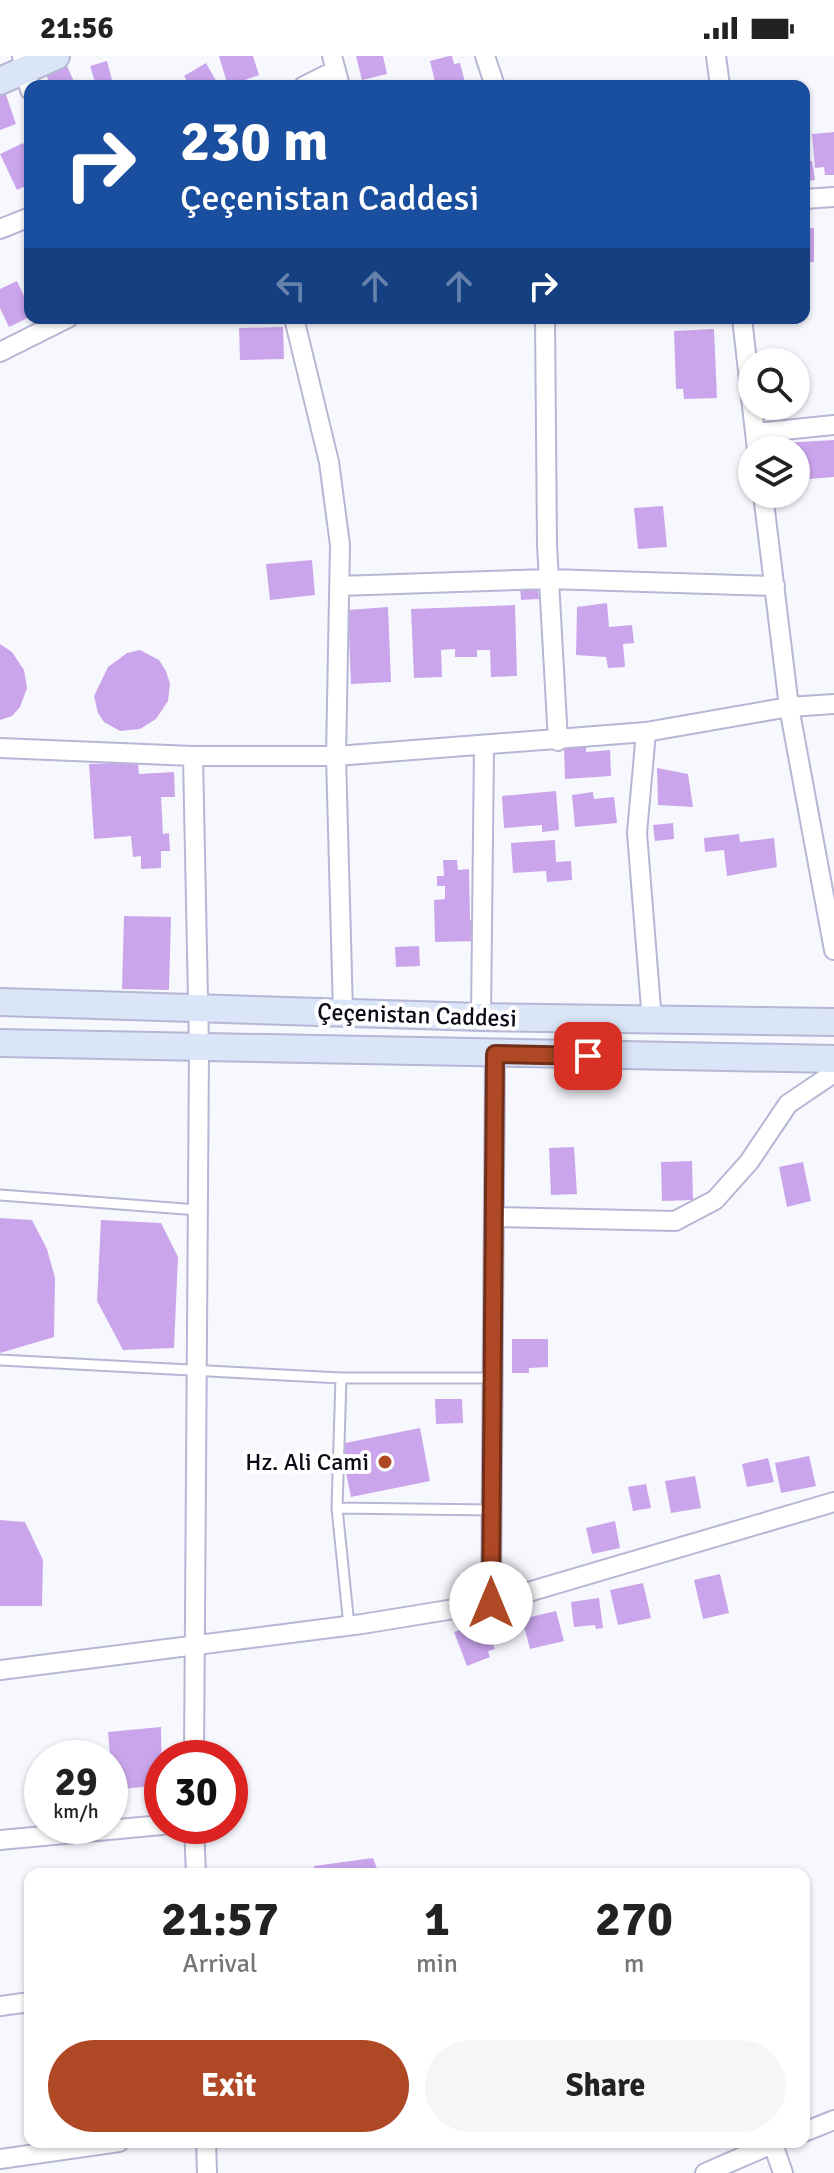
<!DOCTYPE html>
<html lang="en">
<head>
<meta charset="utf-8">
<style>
  body { margin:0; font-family:Signika,sans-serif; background:#f6f6f6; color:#222; height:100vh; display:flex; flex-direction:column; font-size:30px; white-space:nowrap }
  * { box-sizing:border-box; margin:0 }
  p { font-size:26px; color:#767676 }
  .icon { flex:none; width:44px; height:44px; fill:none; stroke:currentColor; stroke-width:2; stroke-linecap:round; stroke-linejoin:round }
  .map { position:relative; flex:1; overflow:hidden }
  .drawer { position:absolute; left:24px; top:1812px; width:786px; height:280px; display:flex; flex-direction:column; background:#fff; border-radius:16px; box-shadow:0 2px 6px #0004 }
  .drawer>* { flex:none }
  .banner { position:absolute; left:24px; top:24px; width:786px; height:244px; border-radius:16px; box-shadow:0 2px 6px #0004; background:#1a4fa0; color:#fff; overflow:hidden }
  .buttons { position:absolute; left:738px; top:292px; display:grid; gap:16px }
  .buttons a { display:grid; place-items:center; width:72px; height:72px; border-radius:50%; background:#fff; box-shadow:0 2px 6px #0004; font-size:40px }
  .speed { position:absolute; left:24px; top:1684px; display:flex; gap:16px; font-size:40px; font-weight:700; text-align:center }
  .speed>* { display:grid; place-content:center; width:104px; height:104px; border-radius:50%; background:#fff; box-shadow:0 2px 6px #0004; line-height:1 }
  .speed small { font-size:20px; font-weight:400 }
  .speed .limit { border:12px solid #d22; background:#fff; color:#111 }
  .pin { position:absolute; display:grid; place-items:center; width:68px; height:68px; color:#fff; margin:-34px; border-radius:16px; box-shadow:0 4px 12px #0006 }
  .me { position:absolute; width:88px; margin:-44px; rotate:0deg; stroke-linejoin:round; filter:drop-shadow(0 0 6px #0008) }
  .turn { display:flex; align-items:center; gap:28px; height:168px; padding:0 24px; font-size:36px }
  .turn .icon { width:104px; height:104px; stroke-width:2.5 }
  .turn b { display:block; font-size:56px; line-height:68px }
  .lanes { display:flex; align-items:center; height:76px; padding:0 24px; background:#0003; justify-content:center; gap:40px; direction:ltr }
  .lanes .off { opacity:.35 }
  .eta { display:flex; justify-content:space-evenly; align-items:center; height:136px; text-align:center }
  .eta b { font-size:48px; font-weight:700; line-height:56px }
  .cta { display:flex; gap:16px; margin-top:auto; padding:16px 24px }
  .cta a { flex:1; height:92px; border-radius:48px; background:#af4824; color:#fff; font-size:32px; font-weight:700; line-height:92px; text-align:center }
  .cta a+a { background:#f6f6f6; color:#222 }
  .status { display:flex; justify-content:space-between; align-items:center; height:56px; padding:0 40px; background:#fff; direction:ltr }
  .status svg { height:22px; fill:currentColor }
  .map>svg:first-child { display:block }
</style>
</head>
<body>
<div class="status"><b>21:56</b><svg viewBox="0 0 49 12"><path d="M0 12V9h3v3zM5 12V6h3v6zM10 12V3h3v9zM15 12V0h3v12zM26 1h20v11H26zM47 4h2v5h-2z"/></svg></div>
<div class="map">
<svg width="834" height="2117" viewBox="0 0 834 2117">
  <rect width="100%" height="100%" fill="#f7f8fe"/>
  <path fill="#caa5ec" d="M219,0H253L259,19L228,30Z
    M356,0H383L387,18L362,24Z
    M449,0H452L454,8L460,7L466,30H436L430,5Z
    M107,5L112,24L96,29L90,10Z
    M206,7L219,30H190L184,20Z
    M67,10L76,30H51L46,19Z
    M5,36L16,68L0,74V38Z
    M834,76V119H825L824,111L815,112L812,78Z
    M23,87L30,103V128L17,134L0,98Z
    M805,105H812L815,124L807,125Z
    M814,172V206L804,207V173Z
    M17,225L30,253V261L9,271L0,252V233Z
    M283,271L284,303L240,304L239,272Z
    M714,273L717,342L684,343L683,333H676L674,275Z
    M834,384V421L796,424V394H783L782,387Z
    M663,450L667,491L638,493L634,452Z
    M312,504L315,539L270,544L266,508Z
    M538,528L539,543L521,544L520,530Z
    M607,547L609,571L632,569L634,587L623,588L625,611L608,612L606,601L576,599L577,551Z
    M515,549L517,620L491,621L490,594H477V601H455V593L441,594L442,621L414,622L411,553Z
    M388,551L391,626L351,628L348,554Z
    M0,588L12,596L24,614L27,632L20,651L12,660L0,664Z
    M140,594L159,604L166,615L170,628L168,645L156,663L140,673L120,675L104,666L98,657L94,640L108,611L127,597Z
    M586,690V696L610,694L611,720L565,723L564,691Z
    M138,706L139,718L174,716L175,741H161L163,778L169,777L170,795H161V812L141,813V800L133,801L131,780L94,783L89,708Z
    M657,712L688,718L693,751L658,749Z
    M556,735L559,774L542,776V769L504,772L502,740Z
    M593,736L594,743L614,741L617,767L575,771L572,739Z
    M673,767L674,783L655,785L653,769Z
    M739,778L740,786L774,782L777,811L727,820L724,794L705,796L704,782Z
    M555,784L556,806L571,805L572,824L547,826L546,815L513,817L511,787Z
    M443,804H457L458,814L469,813L470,864L477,863L478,885L435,886L434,844L445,843V830H437V820H444Z
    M124,860L171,861L169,934L122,933Z
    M419,890L420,910L396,911L395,891Z
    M574,1091L577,1138L551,1139L549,1092Z
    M692,1105L693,1144L662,1145L661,1106Z
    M803,1106L811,1145L787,1151L779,1111Z
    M0,1162L32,1164L47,1193L55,1222L54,1281L0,1297Z
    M101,1164L161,1167L178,1201L174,1292L123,1294L97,1245Z
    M512,1283H548V1311L529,1312V1317H512Z
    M435,1343H462L463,1367L436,1368Z
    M420,1372L430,1425L351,1441L340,1388Z
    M809,1400L816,1430L781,1437L775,1407Z
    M768,1402L774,1426L747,1431L742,1408Z
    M695,1420L701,1452L671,1457L665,1425Z
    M646,1428L651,1452L633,1455L628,1431Z
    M0,1464L25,1466L43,1504L42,1550H0Z
    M615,1465L620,1492L592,1498L586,1472Z
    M720,1518L729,1557L703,1563L694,1524Z
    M643,1527L651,1562L618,1569L610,1534Z
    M599,1542L603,1572L596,1573L595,1569L574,1571L571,1546Z
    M556,1555L564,1585L530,1593L522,1563Z
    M485,1565L495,1593L488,1595L490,1601L467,1610L454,1576Z
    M161,1671L162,1729L113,1734L108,1676Z
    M373,1802L379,1818H313L314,1810Z"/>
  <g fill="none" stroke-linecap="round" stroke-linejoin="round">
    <defs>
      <path id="lane" d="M0,1139L198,1154
        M0,1304L341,1322H492
        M341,1322L337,1452L349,1570
        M337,1452L492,1454"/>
      <path id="street" d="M22,0L30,34
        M332,0L340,30
        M485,0L495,30
        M716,0L720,30
        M304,30L336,14
        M804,143L834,141
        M0,173L30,161
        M294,262L329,406L340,489L336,700L343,956
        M545,262L547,489L558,685
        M742,262L757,394
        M0,296L68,262
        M755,377L834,369
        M763,438L789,651L834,894
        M339,530L549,523L775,530
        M646,676L637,777L652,965
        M0,692L193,700H336L646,676L789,651L834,648
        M193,700L199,992L194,1702
        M481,961L484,691
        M494,1161L675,1165L715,1144L749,1106L788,1048L834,1017
        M491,1547L495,998
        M0,1614L362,1568L491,1547L834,1446
        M194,1770L196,1818
        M0,1784L162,1769
        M0,1950L30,1946
        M804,2076L834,2064
        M206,2086L207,2117
        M773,2088L783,2117
        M0,2103L119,2086
        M705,2117L777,2086"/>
      <path id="secondary" d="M0,25L56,0
        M0,946L481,961L834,966
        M0,987L834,1003"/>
    </defs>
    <use href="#lane" stroke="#b6b6d5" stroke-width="13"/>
    <use href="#street" stroke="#b6b6d5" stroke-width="22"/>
    <use href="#secondary" stroke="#b6b6d5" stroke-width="30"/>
    <use href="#lane" stroke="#fff" stroke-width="9"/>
    <use href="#street" stroke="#fff" stroke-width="18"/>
    <use href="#secondary" stroke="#dbe5f8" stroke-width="26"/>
  </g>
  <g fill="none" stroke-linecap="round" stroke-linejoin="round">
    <defs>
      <path id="route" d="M491,1547L495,998L588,1000"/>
    </defs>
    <use href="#route" stroke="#722f17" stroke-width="20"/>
    <use href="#route" stroke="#af4824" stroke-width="14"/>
  </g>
  <circle fill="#af4824" stroke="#fff" stroke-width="3" cx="385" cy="1406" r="8"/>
  <g text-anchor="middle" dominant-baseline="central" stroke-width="8" stroke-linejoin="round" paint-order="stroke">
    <g font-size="24" fill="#0b0a15" stroke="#fff">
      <text transform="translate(417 959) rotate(2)">Çeçenistan Caddesi</text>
    </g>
    <g font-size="24" fill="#0b0a15" stroke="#fff" text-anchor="end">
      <text x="369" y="1406">Hz. Ali Cami</text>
    </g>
  </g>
</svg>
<div class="buttons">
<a><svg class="icon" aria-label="search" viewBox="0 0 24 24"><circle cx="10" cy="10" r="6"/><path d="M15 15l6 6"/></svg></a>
<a><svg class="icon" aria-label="layers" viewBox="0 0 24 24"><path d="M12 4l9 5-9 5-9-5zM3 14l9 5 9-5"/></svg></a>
</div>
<div class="speed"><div>29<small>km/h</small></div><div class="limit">30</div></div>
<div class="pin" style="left:588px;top:1000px;background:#d93025"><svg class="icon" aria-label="arrive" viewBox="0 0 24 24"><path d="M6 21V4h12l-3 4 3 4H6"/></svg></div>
<svg class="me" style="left:491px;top:1547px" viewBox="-20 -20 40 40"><circle r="19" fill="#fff"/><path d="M0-13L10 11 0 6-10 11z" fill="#af4824"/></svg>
<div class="banner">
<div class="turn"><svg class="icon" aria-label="right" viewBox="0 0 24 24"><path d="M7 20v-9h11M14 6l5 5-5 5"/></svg><div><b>230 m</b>Çeçenistan Caddesi</div></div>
<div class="lanes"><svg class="icon off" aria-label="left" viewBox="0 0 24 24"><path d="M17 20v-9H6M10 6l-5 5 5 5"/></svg><svg class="icon off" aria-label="ahead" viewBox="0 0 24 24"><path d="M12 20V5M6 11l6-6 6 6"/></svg><svg class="icon off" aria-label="ahead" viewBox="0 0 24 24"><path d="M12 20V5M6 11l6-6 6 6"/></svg><svg class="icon" aria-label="right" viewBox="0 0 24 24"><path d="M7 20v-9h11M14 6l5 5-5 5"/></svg></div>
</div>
<section class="drawer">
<div class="eta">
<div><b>21:57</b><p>Arrival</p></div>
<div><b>1</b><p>min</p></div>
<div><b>270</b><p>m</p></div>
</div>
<div class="cta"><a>Exit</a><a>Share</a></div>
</section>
</div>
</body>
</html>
